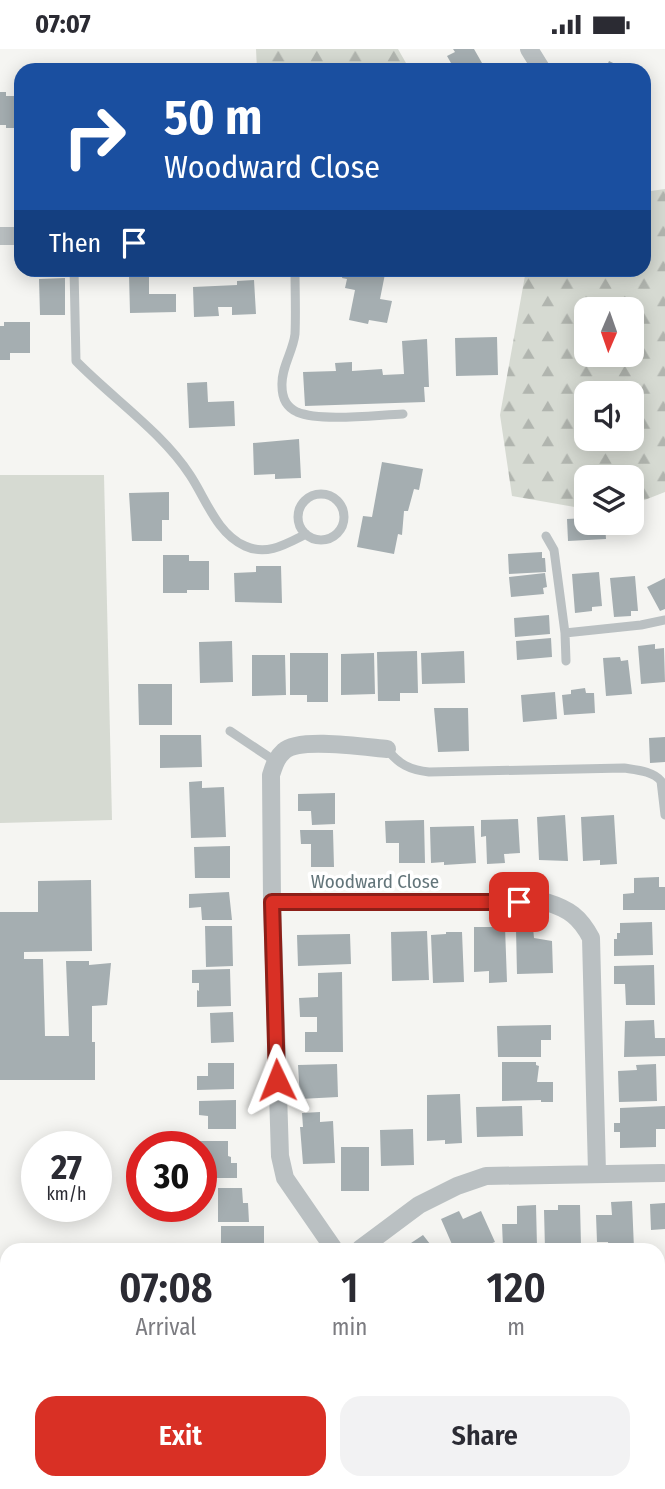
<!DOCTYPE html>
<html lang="en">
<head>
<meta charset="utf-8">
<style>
  body { margin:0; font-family:"Fira Sans Condensed",sans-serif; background:#f2f2f3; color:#2b2b33; height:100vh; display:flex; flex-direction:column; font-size:26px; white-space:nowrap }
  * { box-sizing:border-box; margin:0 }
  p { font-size:23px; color:#7c7c81 }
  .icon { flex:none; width:38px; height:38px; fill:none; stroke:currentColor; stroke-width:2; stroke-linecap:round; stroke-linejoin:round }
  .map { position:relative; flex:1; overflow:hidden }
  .drawer { position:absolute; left:0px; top:1194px; width:665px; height:247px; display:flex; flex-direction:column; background:#fff; border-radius:21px 21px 0 0; box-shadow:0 4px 18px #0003 }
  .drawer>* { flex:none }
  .guide { position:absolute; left:14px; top:14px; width:637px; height:214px; border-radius:21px; box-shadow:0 4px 18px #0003; background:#1a4fa0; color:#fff; overflow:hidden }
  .needle { width:46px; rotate:182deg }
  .controls { position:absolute; left:574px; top:248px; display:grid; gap:14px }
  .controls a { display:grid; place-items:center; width:70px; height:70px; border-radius:14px; background:#fff; box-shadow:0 4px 18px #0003; font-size:35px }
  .speed { position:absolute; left:21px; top:1082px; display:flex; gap:14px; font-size:35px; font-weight:700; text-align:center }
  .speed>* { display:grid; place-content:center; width:91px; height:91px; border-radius:50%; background:#fff; box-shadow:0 4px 18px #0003; line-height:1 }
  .speed small { font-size:18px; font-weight:400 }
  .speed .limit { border:10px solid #d22; background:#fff; color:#111 }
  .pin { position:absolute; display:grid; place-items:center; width:60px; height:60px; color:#fff; margin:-30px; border-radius:14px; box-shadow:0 4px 10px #0006 }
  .me { position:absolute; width:77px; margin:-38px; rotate:358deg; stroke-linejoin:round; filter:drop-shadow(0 0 5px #0008) }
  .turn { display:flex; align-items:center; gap:24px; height:147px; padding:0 35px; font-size:32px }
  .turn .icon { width:91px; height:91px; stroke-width:2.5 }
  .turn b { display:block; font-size:49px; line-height:60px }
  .then { display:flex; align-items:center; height:66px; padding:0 35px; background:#0003; gap:14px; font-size:26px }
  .eta { display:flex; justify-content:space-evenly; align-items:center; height:119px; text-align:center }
  .eta b { font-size:42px; font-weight:600; line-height:49px }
  .button { display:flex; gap:14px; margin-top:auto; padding:14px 35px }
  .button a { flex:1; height:80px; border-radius:21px; background:#d93025; color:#fff; font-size:28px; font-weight:600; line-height:80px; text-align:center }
  .button a+a { background:#f2f2f3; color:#2b2b33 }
  .status { display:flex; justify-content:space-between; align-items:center; height:49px; padding:0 35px; background:#fff; direction:ltr }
  .status svg { height:19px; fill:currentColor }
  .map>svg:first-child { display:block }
</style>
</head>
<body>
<div class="status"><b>07:07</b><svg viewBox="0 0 49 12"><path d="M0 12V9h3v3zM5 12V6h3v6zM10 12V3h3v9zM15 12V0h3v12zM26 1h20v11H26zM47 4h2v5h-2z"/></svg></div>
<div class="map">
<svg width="665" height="1440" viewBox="0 0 665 1440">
  <defs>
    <pattern id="forest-firs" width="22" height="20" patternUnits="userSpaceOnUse" patternTransform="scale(1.75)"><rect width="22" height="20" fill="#d6dad2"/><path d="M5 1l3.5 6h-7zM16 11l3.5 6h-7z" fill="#b1b5af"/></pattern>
  </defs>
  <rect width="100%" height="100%" fill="#f5f5f2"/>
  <path fill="url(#forest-firs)" fill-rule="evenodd" d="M256,0H398L410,21H257Z
    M665,140V443L632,456V429H586V460L512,447L500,366L526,221L644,220V143ZM586,261H632V306H586ZM586,345H632V390H586Z"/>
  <path fill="#d6dad2" d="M0,426H104L112,771L0,774Z"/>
  <path fill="#a5aeb1" d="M453,0H474L486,21H455L447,7L455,3Z
    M609,12L628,21H605Z
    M122,17V21H82V18Z
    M0,43H6V47H21V79H6V76H0Z
    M344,220H386L380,250L392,252L387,274L369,271L368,275L349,271L355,241L345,239L347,230L342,229Z
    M129,226H149V245H176V263L130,264Z
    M65,229V266H40L39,230Z
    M254,231L256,265L232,266V258H218L219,267L194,268L193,238L237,236V232Z
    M4,273H30V304H10V311H0V277H4Z
    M497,288L498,326L456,327L455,289Z
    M427,290L429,338H424L425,353L305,357L303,323L336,322L335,314L352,313V322L382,320L383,326L404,325L402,292Z
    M207,333L208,353L234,352L235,377L189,379L187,334Z
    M299,390L301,429L275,430V425L254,426L253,394Z
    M382,413L423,420L419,441L414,440L408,462H404L402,486L398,485L394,505L357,498L363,467L372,468Z
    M169,443V471H162V492H132L129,444Z
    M586,469V474H605L606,490L568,492L567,470Z
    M542,503V509H545L546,523L509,525L508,505Z
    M163,506H189V512H209V541H187V544H163Z
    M256,517H281L282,554L235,553L234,524L256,523Z
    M599,523L602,557L592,558V562L575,564L572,525Z
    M545,524L547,538L543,539L544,545L511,548L509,528Z
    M635,527L638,562H631V567L614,568L610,529Z
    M665,529V560L660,562L647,538Z
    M549,566L550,585L515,588L514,569Z
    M551,589L552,608L517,611L516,592Z
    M232,592L233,633L200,634L199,593Z
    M655,595V600L664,599L665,633L641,635L638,597Z
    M417,602L418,644H400V652H378L377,603Z
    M464,602L465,634L422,635L421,604Z
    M290,604H328V653H307V646H290Z
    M374,604L375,645L341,646V605Z
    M252,606H285L286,646L252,647Z
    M620,608L621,612L628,611L632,645L606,647L603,609Z
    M138,635H172V676H139Z
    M585,639L586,644H594L595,664L564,666L562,646L571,645V641Z
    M555,643L557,670L523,673L521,646Z
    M434,659H468L469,702L438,703Z
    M160,686H201L202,718L160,719Z
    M665,688V713L650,714L649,689Z
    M202,732V739L224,738L226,788L191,789L189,733Z
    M335,744V775L312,776L311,762H298V745Z
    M565,766L568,812L539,811L537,768Z
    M614,766L617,815L600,816V811L583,812L581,768Z
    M518,770L520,804L504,805L505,814L487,815L486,787L481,788V771Z
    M424,771L425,814H399V794H386L385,772Z
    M474,777L476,814L444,816V813L431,814L430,778Z
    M300,781H333L334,818H311V795H301Z
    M230,797V829H195L194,798Z
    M659,828V838H665V861H623V845L634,844V829Z
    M91,831L92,902L24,903V910H43L45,987H69L66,912H89V916L111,914L107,956L92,957V993H95V1031H0V863H38V832Z
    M229,843L232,871H202L201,858L189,859V845Z
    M652,873L653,906L614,907V890H617V884H620V874Z
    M205,877H232L233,917L206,918Z
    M474,878H505L507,933L489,934V922L474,923Z
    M533,879L534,889L552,892L553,924L517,925L516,880Z
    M427,882L429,931L392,932L391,883Z
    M446,883H462L464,933L433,934L431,886L446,885Z
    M350,885L351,915L298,917L297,886Z
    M654,916L655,956H626L625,935H614V917Z
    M230,920L231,957L197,958V941L199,942V934H192V921Z
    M342,923L343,1003H305V983H317V968H300L299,949L318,948V924Z
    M233,963L234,993L211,994L210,964Z
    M654,971L655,989H665V1007L624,1008L625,972Z
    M551,976V991H541V1008H498L497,977Z
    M502,1013H536V1016L539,1017L537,1033H553V1053H541V1051L502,1052Z
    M208,1014H234V1040L197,1041V1027H208Z
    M337,1015L338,1048L300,1050L298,1016Z
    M656,1015L657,1052L619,1053L618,1022L637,1021L636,1016Z
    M460,1045L462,1094L445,1095V1091L427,1092V1046Z
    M236,1051V1080H208V1067L199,1066V1052Z
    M522,1057L523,1087L477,1088L476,1058Z
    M665,1057V1080H656V1098L620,1099V1083H614V1074H620V1059Z
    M320,1063V1073L333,1072L335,1114L303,1115L300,1078H303L302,1064Z
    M413,1080L414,1116L381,1117L380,1081Z
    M200,1092H228V1107L231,1108V1114H237V1129H201Z
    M341,1098H369V1142H341Z
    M218,1139H242L243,1154H248L249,1173H218Z
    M632,1152L634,1200H609L608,1193H597L596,1166H612L611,1153Z
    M665,1154V1180L651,1181L650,1155Z
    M536,1156L537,1198H503L502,1175H517V1157Z
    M558,1156H580L581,1196H563L564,1200H545L544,1161H558Z
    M459,1162L463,1170L481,1162L495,1193L477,1200H454L441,1170Z
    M221,1177H264V1200H240V1195H221Z
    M423,1186L434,1200H402Z"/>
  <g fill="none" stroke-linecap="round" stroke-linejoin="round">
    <path stroke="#bac0c2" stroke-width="9" d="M74,220L76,312C112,349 162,383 190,426C206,450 217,485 245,497C267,507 286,495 306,485
      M295,220C295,242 296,264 295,285C293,303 281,318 282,337C282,348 286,358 297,363C321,373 376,366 403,365
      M298 468a23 23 0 1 1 46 0a23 23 0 1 1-46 0Z
      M546,487L554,501L565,584L641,576L665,571
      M565,584L566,612
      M230,682L275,712
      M387,700C398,715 410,721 429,723L624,719C637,721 653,722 661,732L665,766"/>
    <path stroke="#bac0c2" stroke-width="18" d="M529,0L542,21
      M0,187H21
      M272,853L271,726C274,717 276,709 284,702C299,688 365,698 387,700
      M334,1200L285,1129L280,1107L272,853H546C569,860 580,868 591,889L597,1123
      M360,1200L419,1156L457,1137L486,1127L663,1124
      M411,1433V1440"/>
  </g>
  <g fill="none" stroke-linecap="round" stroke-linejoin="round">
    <defs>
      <path id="route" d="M277,1031L272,853H519"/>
    </defs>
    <use href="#route" stroke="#8d1f18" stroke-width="18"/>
    <use href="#route" stroke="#d93025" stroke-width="12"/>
  </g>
  <g text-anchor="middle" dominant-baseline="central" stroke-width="7" stroke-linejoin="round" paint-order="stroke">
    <g font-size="19" fill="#63757a" stroke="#fff">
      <text x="375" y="832">Woodward Close</text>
    </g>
  </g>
</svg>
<div class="controls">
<a><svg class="needle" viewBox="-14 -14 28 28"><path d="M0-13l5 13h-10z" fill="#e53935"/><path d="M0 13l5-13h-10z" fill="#7c7c81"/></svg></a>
<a><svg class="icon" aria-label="sound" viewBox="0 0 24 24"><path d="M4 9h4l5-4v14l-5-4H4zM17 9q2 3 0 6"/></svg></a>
<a><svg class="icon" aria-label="layers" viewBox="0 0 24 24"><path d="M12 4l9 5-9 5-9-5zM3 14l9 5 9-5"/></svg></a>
</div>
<div class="speed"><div>27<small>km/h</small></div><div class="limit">30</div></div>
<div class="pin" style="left:519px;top:853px;background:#d93025"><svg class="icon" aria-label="arrive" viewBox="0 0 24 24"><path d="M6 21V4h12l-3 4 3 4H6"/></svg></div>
<svg class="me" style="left:277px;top:1031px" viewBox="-20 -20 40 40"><path d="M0-17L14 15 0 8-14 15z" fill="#d93025" stroke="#fff" stroke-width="4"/></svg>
<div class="guide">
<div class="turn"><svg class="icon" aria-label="right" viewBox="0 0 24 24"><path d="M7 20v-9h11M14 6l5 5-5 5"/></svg><div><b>50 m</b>Woodward Close</div></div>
<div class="then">Then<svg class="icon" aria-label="arrive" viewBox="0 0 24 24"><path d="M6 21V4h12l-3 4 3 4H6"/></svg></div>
</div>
<section class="drawer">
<div class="eta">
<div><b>07:08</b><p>Arrival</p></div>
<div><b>1</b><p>min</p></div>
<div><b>120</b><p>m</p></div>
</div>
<div class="button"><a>Exit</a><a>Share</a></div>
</section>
</div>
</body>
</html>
